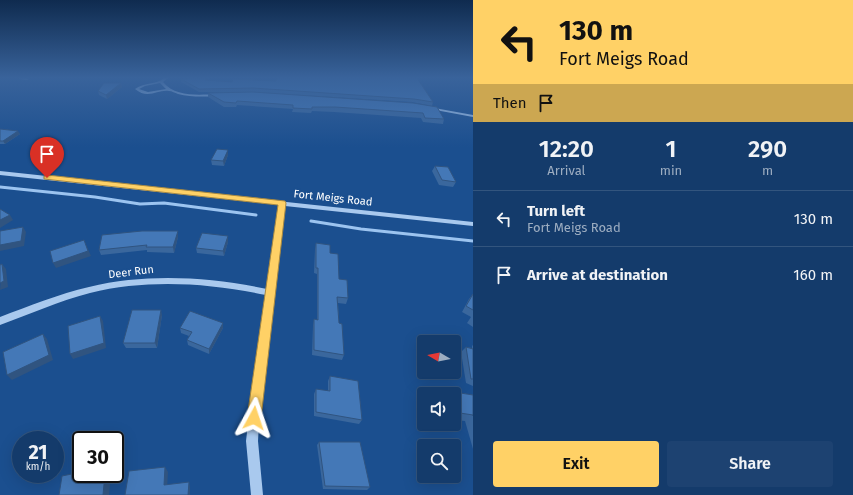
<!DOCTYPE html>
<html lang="en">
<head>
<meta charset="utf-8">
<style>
  body { margin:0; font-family:"Fira Sans",sans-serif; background:#1d4271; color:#f1f3f6; height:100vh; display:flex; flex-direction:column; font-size:15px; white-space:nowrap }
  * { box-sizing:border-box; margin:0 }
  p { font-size:13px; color:#9dadc1 }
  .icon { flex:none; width:22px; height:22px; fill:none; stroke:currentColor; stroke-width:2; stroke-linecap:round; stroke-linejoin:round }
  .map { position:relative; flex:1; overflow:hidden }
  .drawer { display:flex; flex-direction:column; background:#143b6b; width:380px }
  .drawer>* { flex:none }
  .banner { background:#ffd166; color:#111; overflow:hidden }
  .needle { width:26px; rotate:280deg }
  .fabs { position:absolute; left:417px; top:335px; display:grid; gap:8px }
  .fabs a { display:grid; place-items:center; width:44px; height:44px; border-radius:4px; background:#143b6b; box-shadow:0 4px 16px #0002,0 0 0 1px #33557e; font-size:20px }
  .speed { position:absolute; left:12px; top:431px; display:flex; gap:8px; font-size:20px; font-weight:700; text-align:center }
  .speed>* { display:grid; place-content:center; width:52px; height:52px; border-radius:50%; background:#143b6b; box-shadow:0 4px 16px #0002,0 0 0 1px #33557e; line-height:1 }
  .speed small { font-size:10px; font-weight:400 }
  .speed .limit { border:2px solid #111; border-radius:6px; background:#fff; color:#111 }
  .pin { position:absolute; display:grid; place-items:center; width:34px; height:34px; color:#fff; margin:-41px -17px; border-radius:50% 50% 50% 0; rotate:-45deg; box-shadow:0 0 4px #0007 }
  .pin .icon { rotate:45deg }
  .me { position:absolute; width:44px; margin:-22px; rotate:5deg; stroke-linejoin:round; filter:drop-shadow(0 0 3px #0008) }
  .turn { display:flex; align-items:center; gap:14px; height:84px; padding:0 20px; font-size:18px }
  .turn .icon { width:52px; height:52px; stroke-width:2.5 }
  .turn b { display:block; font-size:28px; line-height:34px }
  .then { display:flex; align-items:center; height:38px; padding:0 20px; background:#0003; gap:8px; font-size:15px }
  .eta { display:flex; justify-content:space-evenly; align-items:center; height:68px; text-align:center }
  .eta b { font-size:24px; font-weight:600; line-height:28px }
  .primary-button { display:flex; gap:8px; margin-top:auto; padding:8px 20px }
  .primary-button a { flex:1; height:46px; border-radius:4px; background:#ffd166; color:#111; font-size:16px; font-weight:600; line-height:46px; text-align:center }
  .primary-button a+a { background:#1d4271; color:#f1f3f6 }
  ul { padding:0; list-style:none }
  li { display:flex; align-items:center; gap:12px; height:56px; padding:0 20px; border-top:1px solid #33557e }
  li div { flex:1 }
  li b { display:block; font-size:15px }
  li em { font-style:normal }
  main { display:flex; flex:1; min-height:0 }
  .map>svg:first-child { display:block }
</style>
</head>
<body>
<main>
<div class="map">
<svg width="473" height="495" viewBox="0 0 473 495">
  <rect width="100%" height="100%" fill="#1b4f8f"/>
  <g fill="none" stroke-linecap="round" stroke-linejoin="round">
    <path stroke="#9cc4f0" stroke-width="3" d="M0,187L95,197L140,204L164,203L256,215
      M311,221L361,229L473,241"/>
    <path fill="#a9c9ee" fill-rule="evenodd" d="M19,78L29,79L27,80L19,79Z
      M164,78H168L163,82C175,97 199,95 216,94L218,95L216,96C203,97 190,97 178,94C175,93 172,91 169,91C158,89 148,100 135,89C145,82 156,85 164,78ZM160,83L166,89L148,92L139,89L145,86Z
      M429,107L473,115V117L430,109H429Z
      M0,171L473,222V226L285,206L260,406L258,441L263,495H251L246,441L250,406L266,295C207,283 148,279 90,293C59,301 30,314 0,325V317C29,306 59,294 89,287C148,273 208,277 267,289L279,205L0,175Z"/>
  </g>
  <path fill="#3a679d" d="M189,78H209L208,80L232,82L276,81L417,78L433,102L432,106L412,102L253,92H199L181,82V79H188Z
    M121,83L122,87L107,99L99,95L98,91Z
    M208,93L413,103L444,119L443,124L423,122L421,118L334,112L312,111L311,113L292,112L293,109L237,105L236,107H224L208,97Z
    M0,129L20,134L5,144H0Z
    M228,155L224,166L212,165L211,160Z
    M435,166L456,182L453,187L439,185L432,171Z
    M178,237L174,253L147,252V250L101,255L99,250Z
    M228,242L224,256L197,253L196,248Z
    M316,243L330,253L339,279L348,298L346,304L338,303L339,323L344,355L342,360L312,355L313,325L314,319L317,320V274L314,273L315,249Z
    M473,294V327L467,323L471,317L462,312L469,299Z
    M162,315L157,348H126L123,343Z
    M223,323V328L209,354L188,345L187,340L189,336L181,333L180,328Z
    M473,345V386L466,383L461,352L466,347L472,348V346Z
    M330,376L362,420L359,424L314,416V394L316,389L328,391V381Z
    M454,392L473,395V449L465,421L454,420V394H452Z
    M319,442L370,487L367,490L323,489L317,445Z"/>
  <path fill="#305480" d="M207,78H209L205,84V80Z
    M121,83L122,87L107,99L106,95Z
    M18,131L20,134L5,144L3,141Z
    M228,150V155L224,166L223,161Z
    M10,215L13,220L0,228V220Z
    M23,227L26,232L24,246L0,251V245Z
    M178,231V237L174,253L173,247Z
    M228,236V242L224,256L223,251Z
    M84,240L91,256L56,268L53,263Z
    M2,264L6,269L8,287L0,290Z
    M161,310L162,315L157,348L155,343Z
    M100,316L103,321L106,348L73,359L70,354Z
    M223,323V328L209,354V349Z
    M43,334L47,339L53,360L12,380L7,375Z
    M165,467L168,472L167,489L164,485Z
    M105,474H111L109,495H103Z
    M189,482L190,487V495H188Z"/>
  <path fill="#4478b7" stroke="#305480" d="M189,78H207L205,80L232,82L233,79L276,81L277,78H417L433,102L414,99L253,88L199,89L181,79H188Z
    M104,83H121L106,95L98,91Z
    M253,92L413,103L437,107L444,119L425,118L423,113L335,107H312V109L293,108V105L237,101L236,103L224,102L208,93Z
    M0,129L18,131L3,141H0Z
    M217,149L228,150L223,161L211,160Z
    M435,166L448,167L456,182L442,180Z
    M0,209L10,215L0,220Z
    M23,227L21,241L0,245V231Z
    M142,231H178L173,247H146L147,245L99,250L102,235Z
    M202,233L228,236L223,251L196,248Z
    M84,240L88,251L53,263L50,251Z
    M316,243L330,245V253L338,254L339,279L347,280L348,298L337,297L339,323L342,324L344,355L314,350V319L318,320V268H316Z
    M2,264L4,281L0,283V265Z
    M473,294V310L466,306Z
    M132,310H161L155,343H123Z
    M190,311L223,323L209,349L187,340L192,332L180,328Z
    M100,316L104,343L70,354L68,326Z
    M43,334L49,355L7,375L3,352Z
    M466,347L473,349V379H471Z
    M330,376L358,381L362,420L316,412V389L330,391Z
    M454,392L473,395V416V415L460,413Z
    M319,442H360L370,487L325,486Z
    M165,467L164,485L189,482L188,495H125L129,471Z
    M81,472V474H105L103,495H59L62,476Z"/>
  <linearGradient id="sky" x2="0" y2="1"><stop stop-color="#0f2b4f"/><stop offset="0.53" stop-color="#39639b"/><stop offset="1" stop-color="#39639b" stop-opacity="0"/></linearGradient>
  <rect width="473" height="147" fill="url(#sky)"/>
  <path fill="#ffd166" stroke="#a68842" d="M47,175L285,201L286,203L261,418L259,423L254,425L249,423L247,418L278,205L44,179V176Z"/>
  <g text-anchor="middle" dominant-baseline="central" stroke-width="4" stroke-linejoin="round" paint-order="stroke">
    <g font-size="11" fill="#fff" stroke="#1b4f8f">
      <text transform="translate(333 198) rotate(6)">Fort Meigs Road</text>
      <text transform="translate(131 272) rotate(-7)">Deer Run</text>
    </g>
  </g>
</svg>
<div class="fabs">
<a><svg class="needle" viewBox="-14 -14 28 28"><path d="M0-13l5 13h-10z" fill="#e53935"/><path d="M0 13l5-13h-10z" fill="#9dadc1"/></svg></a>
<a><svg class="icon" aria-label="sound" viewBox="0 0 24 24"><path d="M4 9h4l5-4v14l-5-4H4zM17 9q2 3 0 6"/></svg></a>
<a><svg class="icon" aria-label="search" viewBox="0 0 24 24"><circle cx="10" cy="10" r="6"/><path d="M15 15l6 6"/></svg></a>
</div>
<div class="speed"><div>21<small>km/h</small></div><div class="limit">30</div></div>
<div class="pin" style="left:47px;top:178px;background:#d93025"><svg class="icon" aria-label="arrive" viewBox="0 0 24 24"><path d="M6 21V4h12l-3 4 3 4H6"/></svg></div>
<svg class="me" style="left:254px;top:418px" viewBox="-20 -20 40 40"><path d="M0-17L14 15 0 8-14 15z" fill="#ffd166" stroke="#fff" stroke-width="4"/></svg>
</div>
<section class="drawer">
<div class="banner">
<div class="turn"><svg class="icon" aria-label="left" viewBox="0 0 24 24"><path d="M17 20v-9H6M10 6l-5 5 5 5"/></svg><div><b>130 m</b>Fort Meigs Road</div></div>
<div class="then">Then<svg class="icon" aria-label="arrive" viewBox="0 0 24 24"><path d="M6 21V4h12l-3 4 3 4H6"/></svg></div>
</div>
<div class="eta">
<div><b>12:20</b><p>Arrival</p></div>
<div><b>1</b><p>min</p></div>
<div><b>290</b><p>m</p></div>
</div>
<ul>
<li><svg class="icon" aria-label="left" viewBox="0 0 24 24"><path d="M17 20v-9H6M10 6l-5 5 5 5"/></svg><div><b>Turn left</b><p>Fort Meigs Road</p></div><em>130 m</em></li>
<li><svg class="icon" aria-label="arrive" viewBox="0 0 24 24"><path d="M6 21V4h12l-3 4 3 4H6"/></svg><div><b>Arrive at destination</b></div><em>160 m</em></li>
</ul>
<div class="primary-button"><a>Exit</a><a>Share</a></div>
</section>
</main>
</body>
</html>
